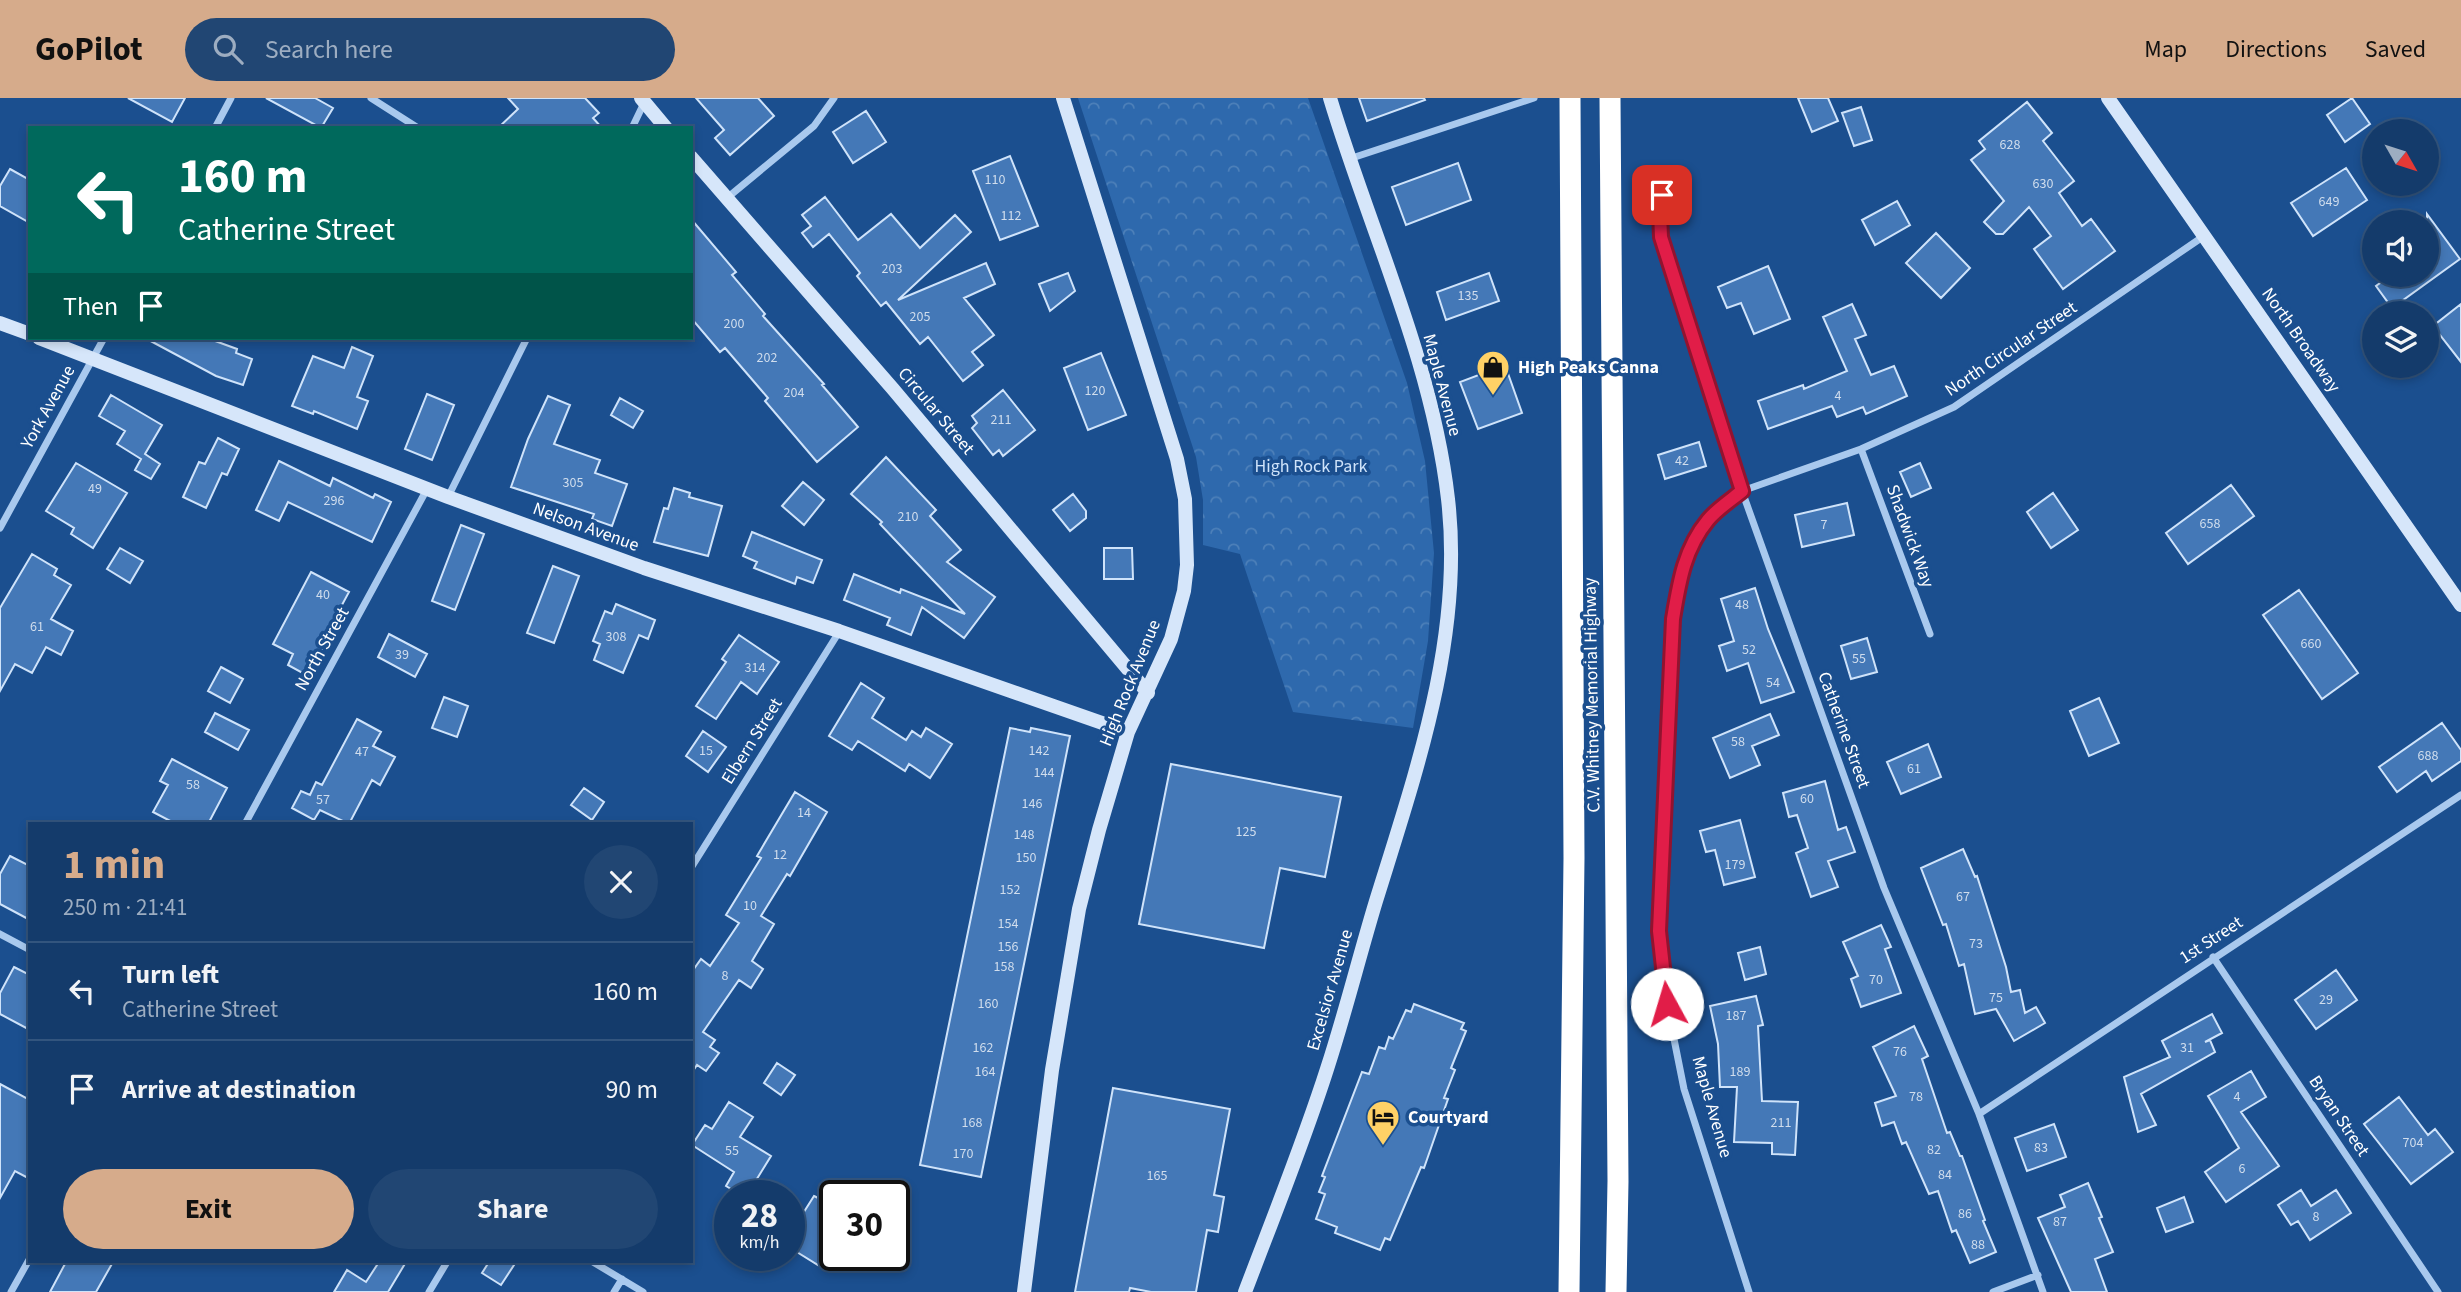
<!DOCTYPE html>
<html lang="en">
<head>
<meta charset="utf-8">
<style>
  body { margin:0; font-family:"Source Sans 3",sans-serif; background:#214673; color:#f1f3f6; height:100vh; display:flex; flex-direction:column; font-size:26px; white-space:nowrap }
  * { box-sizing:border-box; margin:0 }
  p { font-size:23px; color:#9dadc1 }
  .icon { flex:none; width:38px; height:38px; fill:none; stroke:currentColor; stroke-width:2; stroke-linecap:round; stroke-linejoin:round }
  .map { position:relative; flex:1; overflow:hidden }
  .side { position:absolute; left:28px; top:724px; width:665px; height:441px; display:flex; flex-direction:column; background:#143b6b; border-radius:0px; box-shadow:0 4px 10px #0003,0 0 0 2px #33557e }
  .side>* { flex:none }
  .guide { position:absolute; left:28px; top:28px; width:665px; height:214px; border-radius:0px; box-shadow:0 4px 10px #0003,0 0 0 2px #33557e; background:#00695c; color:#fff; overflow:hidden }
  .needle { width:46px; rotate:129deg }
  .tools { position:absolute; left:2362px; top:21px; display:grid; gap:14px }
  .tools a { display:grid; place-items:center; width:77px; height:77px; border-radius:50%; background:#143b6b; box-shadow:0 4px 10px #0003,0 0 0 2px #33557e; font-size:35px }
  .speed { position:absolute; left:714px; top:1082px; display:flex; gap:14px; font-size:35px; font-weight:700; text-align:center }
  .speed>* { display:grid; place-content:center; width:91px; height:91px; border-radius:50%; background:#143b6b; box-shadow:0 4px 10px #0003,0 0 0 2px #33557e; line-height:1 }
  .speed small { font-size:18px; font-weight:400 }
  .speed .limit { border:4px solid #111; border-radius:10px; background:#fff; color:#111 }
  .pin { position:absolute; display:grid; place-items:center; width:60px; height:60px; color:#fff; margin:-30px; border-radius:14px; box-shadow:0 4px 10px #0006 }
  .me { position:absolute; width:77px; margin:-38px; rotate:354deg; stroke-linejoin:round; filter:drop-shadow(0 0 5px #0008) }
  .turn { display:flex; align-items:center; gap:24px; height:147px; padding:0 35px; font-size:32px }
  .turn .icon { width:91px; height:91px; stroke-width:2.5 }
  .turn b { display:block; font-size:49px; line-height:60px }
  .then { display:flex; align-items:center; height:66px; padding:0 35px; background:#0003; gap:14px; font-size:26px }
  .round { display:grid; place-items:center; flex:none; width:74px; height:74px; border-radius:37px; background:#214673 }
  .headline { display:flex; align-items:center; justify-content:space-between; height:119px; padding:0 35px }
  h1 { font-size:42px; font-weight:700; line-height:52px; color:#d6ab8b }
  .action { display:flex; gap:14px; margin-top:auto; padding:14px 35px }
  .action a { flex:1; height:80px; border-radius:42px; background:#d6ab8b; color:#111; font-size:28px; font-weight:700; line-height:80px; text-align:center }
  .action a+a { background:#214673; color:#f1f3f6 }
  ul { padding:0; list-style:none }
  li { display:flex; align-items:center; gap:21px; height:98px; padding:0 35px; border-top:2px solid #33557e }
  li div { flex:1 }
  li b { display:block; font-size:26px }
  li em { font-style:normal }
  header { display:flex; align-items:center; gap:42px; box-sizing:border-box; height:98px; padding:0 35px; background:#d6ab8b; color:#111 }
  header strong { font-size:33px }
  nav { display:flex; gap:38px; margin-inline-start:auto; font-size:24px }
  .search { width:490px; height:63px; background:#214673; display:flex; align-items:center; gap:18px; box-sizing:border-box; padding:0 24px; border-radius:38px; color:#9dadc1; font-size:26px }
  .map>svg:first-child { display:block }
</style>
</head>
<body>
<header>
<strong>GoPilot</strong>
<div class="search"><svg class="icon" aria-label="search" viewBox="0 0 24 24"><circle cx="10" cy="10" r="6"/><path d="M15 15l6 6"/></svg>Search here</div>
<nav><a>Map</a><a>Directions</a><a>Saved</a></nav>
</header>
<div class="map">
<svg width="2461" height="1194" viewBox="0 0 2461 1194">
  <defs>
    <pattern id="park-crowns" width="20" height="18" patternUnits="userSpaceOnUse" patternTransform="scale(1.75)"><rect width="20" height="18" fill="#2e69ad"/><path d="M2 6a3 3 0 1 1 6 0M12 15a3 3 0 1 1 6 0" fill="none" stroke="#4d80b9"/></pattern>
  </defs>
  <rect width="100%" height="100%" fill="#1b4f8f"/>
  <path fill="url(#park-crowns)" d="M1078,0H1308L1407,285L1425,363L1434,455L1428,543L1413,630L1293,614L1240,456L1203,447V402L1196,359Z"/>
  <path fill="#4478b7" stroke="#cfe3fa" stroke-width="2" d="M128,0H185L172,24Z
    M266,0H315L333,10L321,30Z
    M508,0H585L599,15L593,20L602,30H498L518,11Z
    M696,0H758L774,18L730,57L715,40L724,32Z
    M1359,0H1424L1425,2L1367,23Z
    M1798,0H1828L1838,23L1812,34Z
    M2352,0L2370,26L2345,44L2327,17Z
    M2027,4L2052,35L2043,43L2074,83L2059,95L2082,128L2091,121L2115,153L2063,191L2034,151L2051,138L2029,109L2003,136H1996L1984,124L2004,103L1971,62L1985,51L1979,43Z
    M1861,9L1872,42L1854,48L1842,15Z
    M866,13L886,44L853,65L833,34Z
    M1010,58L1038,128L1000,142L973,73Z
    M1458,65L1471,102L1406,127L1392,89Z
    M2346,70L2367,102L2313,138L2291,105Z
    M10,71L30,82V125L0,108V88Z
    M825,99L858,142L891,116L920,150L955,117L971,134L898,202L986,165L995,186L964,200L994,237L972,254L983,267L963,283L928,239L920,246L886,204L881,208L857,178L860,175L829,136L813,149L802,135L811,128L802,117Z
    M1897,103L1910,127L1875,147L1862,122Z
    M2427,116L2460,161L2392,210L2376,188L2391,177H2427Z
    M691,121L736,174L732,177L765,216L763,218L824,286L822,287L858,329L817,364L765,303L768,300L725,250L720,254L691,220Z
    M1936,135L1970,170L1941,200L1906,165Z
    M1768,168L1790,221L1754,236L1741,205L1727,210L1718,189Z
    M1068,175L1075,193L1050,213L1039,186Z
    M1489,175L1499,203L1446,222L1437,194Z
    M1852,206L1866,237L1855,241L1871,277L1894,268L1907,298L1866,316L1863,309L1837,319L1832,308L1768,331L1758,303L1803,287L1804,291L1847,273L1823,219Z
    M2461,206V264L2433,228Z
    M145,240H207L237,251L236,255L252,261L243,287L216,278Z
    M352,249L373,258L357,299L368,303L357,331L314,313L313,316L292,308L313,258L344,270Z
    M1101,255L1126,317L1088,332L1064,270Z
    M1505,267L1522,315L1478,331L1460,284Z
    M1003,292L1035,332L1003,358L999,352L993,357L972,330L977,325L972,318Z
    M427,296L454,307L432,362L405,351Z
    M111,297L162,327L145,356L160,366L151,381L135,372L141,361L117,346L125,333L99,318Z
    M548,298L570,307L554,346L600,362L595,375L627,386L612,428L592,421L594,416L511,389L528,341Z
    M620,300L643,313L633,330L611,317Z
    M218,340L239,351L227,377L222,375L206,410L183,399L199,364L205,366Z
    M1699,344L1706,368L1665,381L1658,357Z
    M886,359L936,412L930,418L961,452L947,464L995,499L964,540L922,509L911,537L887,527L890,520L844,502L854,476L900,495L901,491L965,516L880,426L882,424L851,396Z
    M279,363L330,388L333,380L373,400L375,396L391,404L372,444L288,404L279,423L256,412Z
    M76,365L127,395L93,450L71,436L74,430L46,413Z
    M1920,365L1931,390L1911,399L1900,374Z
    M803,384L824,402L804,427L782,408Z
    M2231,387L2254,418L2188,466L2166,435Z
    M674,390L690,395L689,399L722,408L708,458L654,444L664,410L668,411Z
    M2053,395L2078,432L2051,450L2027,414Z
    M1073,396L1086,413V420L1070,433L1053,412Z
    M1847,405L1854,437L1802,449L1795,417Z
    M461,427L484,436L455,512L432,503Z
    M752,434L822,462L813,485L797,479L795,486L754,470L757,464L743,458Z
    M120,450L143,463L130,485L107,471Z
    M1104,450H1132L1133,481H1104Z
    M32,456L57,471L54,477L71,487L51,521L73,533L61,557L46,549L32,575L15,566L0,593V510Z
    M553,468L579,478L554,545L527,535Z
    M311,474L349,494L323,542L327,544L308,578L288,567L293,556L273,546Z
    M1755,490L1768,531L1794,594L1761,605L1748,565L1727,573L1719,548L1734,543L1721,501Z
    M2299,492L2358,575L2322,601L2263,517Z
    M616,506L655,522L648,541L639,537L623,575L594,562L600,546L593,543L605,513L612,516Z
    M389,536L427,556L415,579L378,559Z
    M739,537L779,564L757,596L741,584L716,621L696,608L726,564L722,561Z
    M1867,540L1877,574L1851,581L1841,548Z
    M221,569L243,581L230,605L208,593Z
    M861,585L884,600L872,620L906,642L912,633L921,639L926,630L952,646L930,680L909,666L905,673L858,643L852,652L829,638Z
    M444,599L468,608L457,639L432,630Z
    M2099,600L2119,645L2089,658L2070,613Z
    M215,615L249,632L238,652L205,634Z
    M1770,616L1779,637L1752,648L1760,667L1730,680L1713,640Z
    M357,621L381,634L373,648L395,659L380,687L372,682L349,726L320,712L314,722L292,710L301,693L310,697L316,684L322,687Z
    M2442,625L2461,652V663L2432,683L2426,673L2397,694L2379,669Z
    M1010,630L1030,634L1031,630L1070,638L981,1079L920,1067Z
    M703,633L726,649L708,674L686,658Z
    M1928,646L1941,679L1901,696L1887,664Z
    M172,661L227,690L208,726H176L153,714L168,687L160,683Z
    M1171,666L1341,699L1325,779L1280,770L1264,850L1139,826Z
    M1825,683L1838,732L1846,729L1855,754L1828,763L1838,789L1811,799L1796,755L1808,750L1797,717L1789,719L1783,695Z
    M584,690L604,704L592,722L571,707Z
    M795,694L827,714L790,778L787,776L761,818L774,826L752,863L763,871L751,890L739,882L703,934L715,942L710,949L719,955L706,973L697,967L691,976V875L701,861L710,868L739,825L726,817L761,760L757,758Z
    M1740,722L1755,779L1724,787L1715,752L1706,754L1700,733Z
    M1963,751L1975,779L1977,778L1987,809L2006,869L2011,894L2020,892L2025,915L2036,909L2045,925L2014,943L1996,911L1975,916L1964,866L1959,868L1946,826L1943,827L1921,770Z
    M10,758L30,768V822L0,806V776Z
    M1881,827L1891,849L1885,851L1901,895L1861,909L1851,881L1858,878L1843,844Z
    M1760,849L1766,876L1745,882L1738,855Z
    M14,869L30,877V932L0,916V895Z
    M2336,872L2357,902L2316,931L2295,902Z
    M1756,898L1763,927L1758,928L1762,1003L1798,1004L1795,1057L1772,1056V1045L1734,1044L1737,989H1720L1718,946L1710,908Z
    M1414,906L1464,925L1461,931L1466,933L1451,970L1455,972L1444,1000L1448,1001L1424,1070L1421,1069L1390,1142L1385,1140L1380,1152L1335,1135L1337,1129L1316,1121L1325,1096L1319,1094L1325,1079L1322,1078L1362,974L1369,976L1379,949L1385,951L1389,939L1393,941L1406,912L1411,914Z
    M2212,916L2222,935L2205,944L2210,942L2215,954L2141,996L2156,1027L2138,1034L2124,979L2170,959L2162,943Z
    M1914,928L1928,958L1922,961L1947,1035L1950,1034L1960,1058H1962L1985,1122L1983,1123L1996,1154L1970,1165L1956,1132L1952,1134L1938,1093L1929,1096L1906,1044L1902,1046L1894,1024L1882,1028L1875,1005L1896,998L1873,949Z
    M777,965L795,977L781,997L764,985Z
    M2251,973L2266,999L2241,1014L2279,1068L2226,1104L2205,1074L2239,1050L2208,998Z
    M0,986L30,1002V1081L15,1073L0,1100Z
    M1113,990L1230,1011L1214,1097L1224,1099L1218,1134L1207,1132L1196,1194H1151L1130,1190L1129,1194H1075Z
    M2399,999L2428,1037L2435,1031L2453,1054L2411,1086L2364,1026Z
    M729,1004L753,1019L740,1039L771,1058L747,1097H741L726,1088L734,1074L692,1047L705,1027L712,1031Z
    M2054,1026L2066,1059L2027,1073L2015,1040Z
    M2088,1085L2102,1119L2099,1120L2113,1154L2095,1161L2107,1194H2071L2038,1120L2065,1109L2060,1097Z
    M2301,1092L2311,1108L2336,1092L2351,1115L2310,1142L2298,1123L2291,1127L2278,1107Z
    M814,1098L835,1108V1139L818,1167L792,1151L798,1141L790,1136Z
    M2184,1099L2193,1124L2166,1134L2157,1110Z
    M66,1164H113L96,1194H50Z
    M379,1164H406L388,1194H334L347,1172L366,1184Z
    M489,1164H516L501,1187L482,1175Z"/>
  <g fill="none" stroke-linecap="round" stroke-linejoin="round">
    <path stroke="#a9c9ee" stroke-width="7" d="M371,0L418,30
      M215,30L231,0
      M632,30L644,5
      M1349,61L1534,0
      M1676,72L1662,97L1659,114L1661,139L1678,197L1742,393L1884,790L1979,1016L2043,1194
      M727,100L814,28L834,0
      M1861,351L1930,536
      M448,399L527,240
      M0,430L104,240
      M245,726L427,391
      M691,770L839,534
      M0,836L30,852
      M2213,859L2438,1194
      M1979,1016L2461,697
      M593,1164L643,1194
      M11,1194L30,1160
      M429,1194L447,1164
      M614,1194L622,1181
      M1749,1194L1684,991L1667,906L1659,833L1673,521L1679,483L1688,451L1709,420L1742,393L1861,351L1954,309L2204,138
      M1993,1194L2038,1177"/>
    <path stroke="#d6e6fa" stroke-width="14" d="M641,0L666,30
      M2108,0L2461,507
      M691,59L893,291L1148,595
      M0,225L30,236
      M39,240L448,399L644,470L839,533L1128,634
      M1024,1194L1052,972L1079,811L1099,732L1128,634L1171,541L1184,493L1187,467L1185,401L1177,361L1063,0
      M1245,1194C1273,1120 1303,1046 1327,971C1345,916 1359,859 1376,803C1416,674 1464,538 1448,401C1432,262 1370,133 1330,0"/>
    <path stroke="#fff" stroke-width="21" d="M1610,0L1618,1083L1616,1194
      M1569,1194L1574,760L1570,0"/>
  </g>
  <g fill="none" stroke-linecap="round" stroke-linejoin="round">
    <defs>
      <path id="route" d="M1662,97L1660,114L1661,139L1742,393C1731,402 1717,411 1708,422C1684,451 1679,485 1673,521L1659,833L1667,906"/>
    </defs>
    <use href="#route" stroke="#92132f" stroke-width="18"/>
    <use href="#route" stroke="#e11d48" stroke-width="12"/>
  </g>
  <defs>
    <symbol id="shop-pin" viewBox="-11 -11 22 30"><path d="M0 17L-7.5 6A9.5 9.5 0 1 1 7.5 6Z" fill="#ffd166" stroke="#1b4f8f"/><path d="M-5-2.5h2.3a2.7 3.5 0 0 1 5.4 0H5L5.5 6h-11ZM-1.5-2.5h3a1.5 2.3 0 0 0-3 0Z" fill="#111"/></symbol>
    <symbol id="hotel-pin" viewBox="-11 -11 22 30"><path d="M0 17L-7.5 6A9.5 9.5 0 1 1 7.5 6Z" fill="#ffd166" stroke="#1b4f8f"/><path d="M-6-4.5h1.5V1H6V5H4.5V3h-9V5H-6ZM-4 0a1.8 1.8 0 1 1 3.6 0ZM.5 0V-2.5h3Q6-2.5 6 0Z" fill="#111"/></symbol>
  </defs>
  <g fill-rule="evenodd">
    <use href="#shop-pin" x="1474" y="250" width="38" height="52"/>
    <use href="#hotel-pin" x="1364" y="1000" width="38" height="52"/>
  </g>
  <g text-anchor="middle" dominant-baseline="central" stroke-width="7" stroke-linejoin="round" paint-order="stroke">
    <g font-size="14" fill="#d0dded">
      <text x="2010" y="47">628</text>
      <text x="995" y="82">110</text>
      <text x="2043" y="86">630</text>
      <text x="2329" y="104">649</text>
      <text x="1011" y="118">112</text>
      <text x="892" y="171">203</text>
      <text x="1468" y="198">135</text>
      <text x="920" y="219">205</text>
      <text x="734" y="226">200</text>
      <text x="767" y="260">202</text>
      <text x="1095" y="293">120</text>
      <text x="794" y="295">204</text>
      <text x="1838" y="298">4</text>
      <text x="1001" y="322">211</text>
      <text x="1682" y="363">42</text>
      <text x="573" y="385">305</text>
      <text x="95" y="391">49</text>
      <text x="334" y="403">296</text>
      <text x="908" y="419">210</text>
      <text x="2210" y="426">658</text>
      <text x="1824" y="427">7</text>
      <text x="323" y="497">40</text>
      <text x="1742" y="507">48</text>
      <text x="37" y="529">61</text>
      <text x="616" y="539">308</text>
      <text x="2311" y="546">660</text>
      <text x="1749" y="552">52</text>
      <text x="402" y="557">39</text>
      <text x="1859" y="561">55</text>
      <text x="755" y="570">314</text>
      <text x="1773" y="585">54</text>
      <text x="1738" y="644">58</text>
      <text x="706" y="653">15</text>
      <text x="1039" y="653">142</text>
      <text x="362" y="654">47</text>
      <text x="2428" y="658">688</text>
      <text x="1914" y="671">61</text>
      <text x="1044" y="675">144</text>
      <text x="193" y="687">58</text>
      <text x="1807" y="701">60</text>
      <text x="323" y="702">57</text>
      <text x="1032" y="706">146</text>
      <text x="804" y="715">14</text>
      <text x="1246" y="734">125</text>
      <text x="1024" y="737">148</text>
      <text x="780" y="757">12</text>
      <text x="1026" y="760">150</text>
      <text x="1735" y="767">179</text>
      <text x="1010" y="792">152</text>
      <text x="1963" y="799">67</text>
      <text x="750" y="808">10</text>
      <text x="1008" y="826">154</text>
      <text x="1976" y="846">73</text>
      <text x="1008" y="849">156</text>
      <text x="1004" y="869">158</text>
      <text x="725" y="878">8</text>
      <text x="1876" y="882">70</text>
      <text x="1996" y="900">75</text>
      <text x="2326" y="902">29</text>
      <text x="988" y="906">160</text>
      <text x="1736" y="918">187</text>
      <text x="983" y="950">162</text>
      <text x="2187" y="950">31</text>
      <text x="1900" y="954">76</text>
      <text x="985" y="974">164</text>
      <text x="1740" y="974">189</text>
      <text x="1916" y="999">78</text>
      <text x="2237" y="999">4</text>
      <text x="972" y="1025">168</text>
      <text x="1781" y="1025">211</text>
      <text x="2413" y="1045">704</text>
      <text x="2041" y="1050">83</text>
      <text x="1934" y="1052">82</text>
      <text x="732" y="1053">55</text>
      <text x="963" y="1056">170</text>
      <text x="2242" y="1071">6</text>
      <text x="1945" y="1077">84</text>
      <text x="1157" y="1078">165</text>
      <text x="1965" y="1116">86</text>
      <text x="2316" y="1119">8</text>
      <text x="2060" y="1124">87</text>
      <text x="1978" y="1147">88</text>
    </g>
    <g font-size="18" fill="#fff" stroke="#1b4f8f">
      <text transform="translate(2301 242) rotate(55)">North Broadway</text>
      <text transform="translate(2011 251) rotate(-34)">North Circular Street</text>
      <text transform="translate(1442 287) rotate(75)">Maple Avenue</text>
      <text transform="translate(48 309) rotate(-61)">York Avenue</text>
      <text transform="translate(936 313) rotate(50)">Circular Street</text>
      <text transform="translate(586 429) rotate(20)">Nelson Avenue</text>
      <text transform="translate(1910 438) rotate(70)">Shadwick Way</text>
      <text transform="translate(322 551) rotate(-61)">North Street</text>
      <text transform="translate(1130 585) rotate(-68)">High Rock Avenue</text>
      <text transform="translate(1592 597) rotate(-91)">C.V. Whitney Memorial Highway</text>
      <text transform="translate(1844 632) rotate(70)">Catherine Street</text>
      <text transform="translate(752 643) rotate(-58)">Elbern Street</text>
      <text transform="translate(2211 842) rotate(-33)">1st Street</text>
      <text transform="translate(1330 892) rotate(-74)">Excelsior Avenue</text>
      <text transform="translate(1712 1009) rotate(74)">Maple Avenue</text>
      <text transform="translate(2339 1018) rotate(56)">Bryan Street</text>
    </g>
    <g font-size="18" font-weight="bold" fill="#fff" stroke="#1b4f8f" text-anchor="start">
      <text x="1518" y="269">High Peaks Canna</text>
      <text x="1408" y="1019">Courtyard</text>
    </g>
    <g font-size="18" fill="#cfe3fa" stroke="#1b4f8f">
      <text x="1311" y="368">High Rock Park</text>
    </g>
  </g>
</svg>
<div class="tools">
<a><svg class="needle" viewBox="-14 -14 28 28"><path d="M0-13l5 13h-10z" fill="#e53935"/><path d="M0 13l5-13h-10z" fill="#9dadc1"/></svg></a>
<a><svg class="icon" aria-label="sound" viewBox="0 0 24 24"><path d="M4 9h4l5-4v14l-5-4H4zM17 9q2 3 0 6"/></svg></a>
<a><svg class="icon" aria-label="layers" viewBox="0 0 24 24"><path d="M12 4l9 5-9 5-9-5zM3 14l9 5 9-5"/></svg></a>
</div>
<div class="speed"><div>28<small>km/h</small></div><div class="limit">30</div></div>
<div class="pin" style="left:1662px;top:97px;background:#d93025"><svg class="icon" aria-label="arrive" viewBox="0 0 24 24"><path d="M6 21V4h12l-3 4 3 4H6"/></svg></div>
<svg class="me" style="left:1667px;top:906px" viewBox="-20 -20 40 40"><circle r="19" fill="#fff"/><path d="M0-13L10 11 0 6-10 11z" fill="#e11d48"/></svg>
<div class="guide">
<div class="turn"><svg class="icon" aria-label="left" viewBox="0 0 24 24"><path d="M17 20v-9H6M10 6l-5 5 5 5"/></svg><div><b>160 m</b>Catherine Street</div></div>
<div class="then">Then<svg class="icon" aria-label="arrive" viewBox="0 0 24 24"><path d="M6 21V4h12l-3 4 3 4H6"/></svg></div>
</div>
<section class="side">
<div class="headline"><div><h1>1 min</h1><p>250 m · 21:41</p></div><a class="round"><svg class="icon" aria-label="close" viewBox="0 0 24 24"><path d="M6 6l12 12M18 6L6 18"/></svg></a></div>
<ul>
<li><svg class="icon" aria-label="left" viewBox="0 0 24 24"><path d="M17 20v-9H6M10 6l-5 5 5 5"/></svg><div><b>Turn left</b><p>Catherine Street</p></div><em>160 m</em></li>
<li><svg class="icon" aria-label="arrive" viewBox="0 0 24 24"><path d="M6 21V4h12l-3 4 3 4H6"/></svg><div><b>Arrive at destination</b></div><em>90 m</em></li>
</ul>
<div class="action"><a>Exit</a><a>Share</a></div>
</section>
</div>
</body>
</html>
